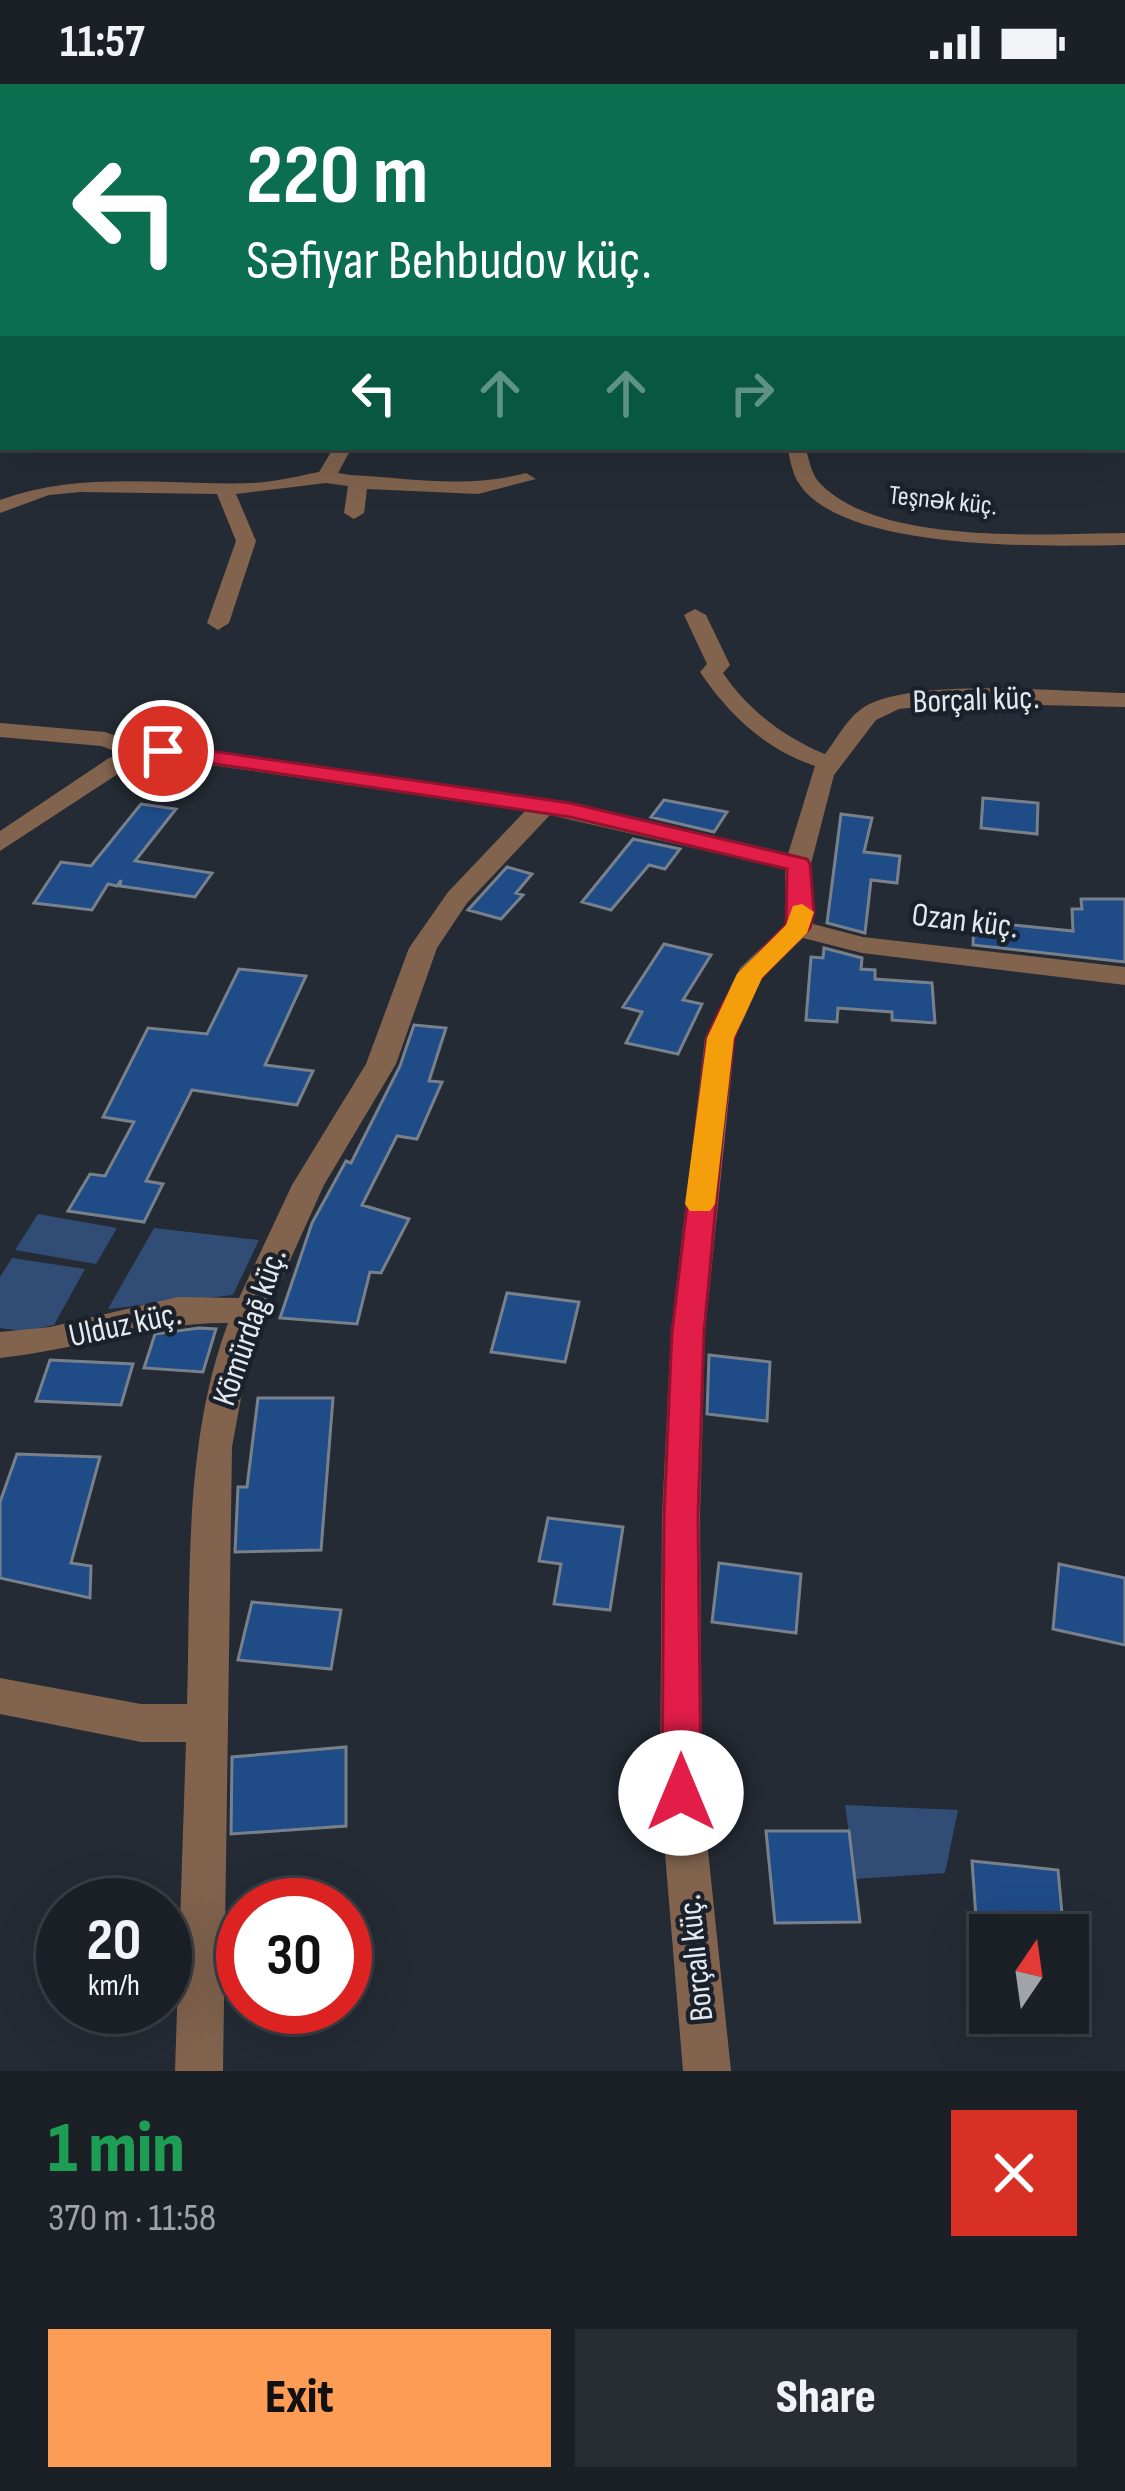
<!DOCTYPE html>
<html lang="en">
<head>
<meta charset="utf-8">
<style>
  body { margin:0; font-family:"Sofia Sans Condensed",sans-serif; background:#282d33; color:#f1f3f6; height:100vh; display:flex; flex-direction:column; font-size:45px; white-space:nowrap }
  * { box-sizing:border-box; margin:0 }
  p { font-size:39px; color:#a0a3a7 }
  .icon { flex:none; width:66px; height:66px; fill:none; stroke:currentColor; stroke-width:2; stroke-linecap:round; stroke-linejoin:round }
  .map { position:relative; height:1987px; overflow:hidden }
  .drawer { display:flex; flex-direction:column; background:#1b2027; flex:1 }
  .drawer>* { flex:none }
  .guide { position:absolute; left:0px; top:0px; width:1125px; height:366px; box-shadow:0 12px 48px #0002,0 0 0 3px #393e44; background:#0b6e4f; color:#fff; overflow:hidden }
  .needle { width:78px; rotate:13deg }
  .tools { position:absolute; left:969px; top:1830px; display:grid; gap:24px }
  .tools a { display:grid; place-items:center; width:120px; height:120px; border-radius:0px; background:#1b2027; box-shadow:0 12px 48px #0002,0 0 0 3px #393e44; font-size:60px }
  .speed { position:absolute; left:36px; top:1794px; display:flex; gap:24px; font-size:60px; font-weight:700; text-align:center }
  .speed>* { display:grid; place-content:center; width:156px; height:156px; border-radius:50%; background:#1b2027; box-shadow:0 12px 48px #0002,0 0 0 3px #393e44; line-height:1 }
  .speed small { font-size:30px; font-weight:400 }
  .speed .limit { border:18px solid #d22; background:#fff; color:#111 }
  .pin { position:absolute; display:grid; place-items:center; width:102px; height:102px; color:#fff; margin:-51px; border:6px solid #fff; border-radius:50%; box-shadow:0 3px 12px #0007 }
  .me { position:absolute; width:132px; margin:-66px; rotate:0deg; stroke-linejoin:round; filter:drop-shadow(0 0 9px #0008) }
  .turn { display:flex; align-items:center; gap:42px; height:252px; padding:0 48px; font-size:54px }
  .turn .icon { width:156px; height:156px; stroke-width:2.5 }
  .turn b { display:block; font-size:84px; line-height:102px }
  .lanes { display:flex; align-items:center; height:114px; padding:0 48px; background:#0003; justify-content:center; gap:60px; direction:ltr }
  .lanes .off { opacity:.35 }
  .round { display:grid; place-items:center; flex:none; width:126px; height:126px; border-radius:0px; background:#282d33 }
  .summary { display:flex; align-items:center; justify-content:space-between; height:204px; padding:0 48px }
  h1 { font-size:72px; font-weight:800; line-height:90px; color:#1e9e55 }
  .primary-button { display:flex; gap:24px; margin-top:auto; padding:24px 48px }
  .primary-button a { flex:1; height:138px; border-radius:0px; background:#fd9d55; color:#111; font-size:48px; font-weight:800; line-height:138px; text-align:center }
  .primary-button a+a { background:#282d33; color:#f1f3f6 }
  .status { display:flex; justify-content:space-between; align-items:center; height:84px; padding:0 60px; background:#1b2027; direction:ltr }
  .status svg { height:33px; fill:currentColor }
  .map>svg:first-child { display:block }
</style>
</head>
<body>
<div class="status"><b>11:57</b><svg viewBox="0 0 49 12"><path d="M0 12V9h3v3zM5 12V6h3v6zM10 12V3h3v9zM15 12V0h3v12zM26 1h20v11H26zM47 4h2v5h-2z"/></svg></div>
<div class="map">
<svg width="1125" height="1987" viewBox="0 0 1125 1987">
  <rect width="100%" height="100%" fill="#242b34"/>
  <path fill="#314d76" d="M38,1130L117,1144L96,1180L15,1166Z
    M154,1144L259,1156L233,1211L108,1225Z
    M12,1174L85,1185L54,1241L23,1247L0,1244V1193Z
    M845,1721L958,1726L945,1789L855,1795Z"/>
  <path fill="#000e2c" d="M541,0H986L987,3H538Z"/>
  <path fill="#1f4b87" stroke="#78808b" stroke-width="3" d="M983,714L1038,719L1037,750L981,744Z
    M664,716L727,728L714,748L651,733Z
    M141,720L176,725L135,777L212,789L195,813L120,802L121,796L117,802L108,800L92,826L34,819L61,778L91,782Z
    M841,730L872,734L864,768L900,772L897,799L871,796L865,849L827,839Z
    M633,755L680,765L665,785L649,781L611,826L582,818Z
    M507,783L532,790L516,809L523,811L501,835L468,826Z
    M1081,815H1125V878L973,861L974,837L1073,847L1072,825H1082Z
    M664,860L711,871L683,916L702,920L678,970L626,959L642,928L623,923Z
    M824,864L862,874L861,885L875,886V895L932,899L935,939L892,936V928L838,924L837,938L806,936L811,873L823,874Z
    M239,885L306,892L265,981L313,987L297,1021L192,1006L146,1097L163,1100L144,1138L68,1127L90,1090L105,1092L134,1038L103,1033L148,944L207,950Z
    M414,941L446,944L429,997L442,998L417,1055L397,1052L362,1121L409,1135L381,1189L370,1188L357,1240L280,1234L312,1139L346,1077L351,1079L400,982Z
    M507,1209L579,1218L565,1278L491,1268Z
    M199,1244L216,1245L203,1288L144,1284L155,1250Z
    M709,1271L770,1278L767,1337L707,1330Z
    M50,1276L133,1280L121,1321L36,1317Z
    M258,1314H333L321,1466L235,1468L238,1403H247Z
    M17,1370L100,1373L71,1479L91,1482L90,1514L0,1494V1418Z
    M548,1434L623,1443L610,1526L554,1520L561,1480L539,1477Z
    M719,1479L801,1490L796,1549L712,1538Z
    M1059,1480L1125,1494V1561L1053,1545Z
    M252,1518L341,1526L331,1585L238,1576Z
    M346,1663V1742L231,1750L232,1673Z
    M766,1747H849L860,1838L775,1839Z
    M972,1777L1058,1786L1064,1851L977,1848Z"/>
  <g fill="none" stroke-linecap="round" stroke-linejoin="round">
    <path fill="#81634e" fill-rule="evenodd" d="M172,0H206L209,3H175Z
      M0,79L3,80V88L0,87Z
      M1122,102L1125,103V111L1122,110Z
      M0,128H3V136H0Z
      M3,173V183L0,184V174Z
      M1122,291H1125V301H1122Z
      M334,363H352L338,389L350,391C411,394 465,405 526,389L536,395L478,410L367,405L364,429L354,435L344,429L348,402L326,399L236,410L256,457L229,539L218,546L207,539L236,457L217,410L80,408L49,411L0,429V416C83,386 167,402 253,399C275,398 298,392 319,388Z
      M787,363H805C809,374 811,389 818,397C875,462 1045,450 1125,449V461C1051,462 841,469 798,398C792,389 790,374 787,363Z
      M695,525L706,531L730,581L723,589C748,626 784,653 825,670C836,656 846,636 860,626C903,592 1067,608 1125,609V623L957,619L899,625L876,636L834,691L811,780L813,840L863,853L1125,883V901L862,869L803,854L762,894L735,954L705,1248L700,1432L702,1709L731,1987H683L660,1709L662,1432L671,1248L705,954L740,884L785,841V785L550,731L467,819L437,864L396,980L324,1101L267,1227L246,1287L232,1363L223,1987H175L186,1658H141L0,1630V1594L141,1620H187C191,1493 183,1360 228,1239C150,1238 77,1266 0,1274V1248L50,1243L178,1213L239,1214L292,1101L366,980L409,864L448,808L525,727L163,674L127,684L0,767V747L109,674L123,670L101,662L0,653V639L105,648L148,663L163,660L570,718L788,770L815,682C765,665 729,631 700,588L707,580L684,531Z"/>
  </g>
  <path fill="#e11d48" stroke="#92132f" stroke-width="3" d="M163,660L570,719L807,775L810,780L814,828L810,844L760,895L749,914L734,954L723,1045L704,1248L698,1432L701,1709L695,1722L681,1727L667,1722L662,1709L664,1432L672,1248L707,954C726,906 749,877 786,841L787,785L570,733L155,671L152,667Z"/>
  <path fill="#f59e0b" d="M802,820L814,828L807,849L762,894L734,954L715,1120L710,1127H690L685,1120L707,954L737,890L786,841L793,822Z"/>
  <g text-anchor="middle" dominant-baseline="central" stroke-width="9" stroke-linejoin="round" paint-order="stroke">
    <g font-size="27" fill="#e4e9ef" stroke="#1b212a">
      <text transform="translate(943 417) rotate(6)">Teşnək küç.</text>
    </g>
    <g font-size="33" fill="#e4e9ef" stroke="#1b212a">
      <text transform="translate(976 616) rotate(-2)">Borçalı küç.</text>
      <text transform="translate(965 837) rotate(7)">Ozan küç.</text>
      <text transform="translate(125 1241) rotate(-12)">Ulduz küç.</text>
      <text transform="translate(250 1243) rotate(-71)">Kömürdağ küç.</text>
      <text transform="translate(696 1874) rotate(-96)">Borçalı küç.</text>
    </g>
  </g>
</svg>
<div class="tools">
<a><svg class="needle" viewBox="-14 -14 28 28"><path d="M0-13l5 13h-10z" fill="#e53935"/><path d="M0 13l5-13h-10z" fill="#a0a3a7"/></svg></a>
</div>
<div class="speed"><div>20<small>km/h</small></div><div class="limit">30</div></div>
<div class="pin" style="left:163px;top:667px;background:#d93025"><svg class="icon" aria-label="arrive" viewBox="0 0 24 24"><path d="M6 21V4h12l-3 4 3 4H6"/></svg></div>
<svg class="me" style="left:681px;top:1709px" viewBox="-20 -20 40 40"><circle r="19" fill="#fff"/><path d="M0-13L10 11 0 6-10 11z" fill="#e11d48"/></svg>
<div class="guide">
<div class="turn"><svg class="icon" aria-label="left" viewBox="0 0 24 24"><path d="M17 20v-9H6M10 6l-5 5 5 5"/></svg><div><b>220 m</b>Səfiyar Behbudov küç.</div></div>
<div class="lanes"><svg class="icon" aria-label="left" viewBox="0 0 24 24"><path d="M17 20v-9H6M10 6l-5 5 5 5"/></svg><svg class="icon off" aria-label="ahead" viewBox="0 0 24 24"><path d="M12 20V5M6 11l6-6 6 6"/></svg><svg class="icon off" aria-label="ahead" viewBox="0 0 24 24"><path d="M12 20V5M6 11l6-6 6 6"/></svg><svg class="icon off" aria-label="right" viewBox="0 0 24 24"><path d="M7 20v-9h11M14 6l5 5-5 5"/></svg></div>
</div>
</div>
<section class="drawer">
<div class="summary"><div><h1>1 min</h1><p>370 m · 11:58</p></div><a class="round" style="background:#d93025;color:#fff"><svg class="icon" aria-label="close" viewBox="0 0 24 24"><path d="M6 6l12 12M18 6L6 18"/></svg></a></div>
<div class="primary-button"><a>Exit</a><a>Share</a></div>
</section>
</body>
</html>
